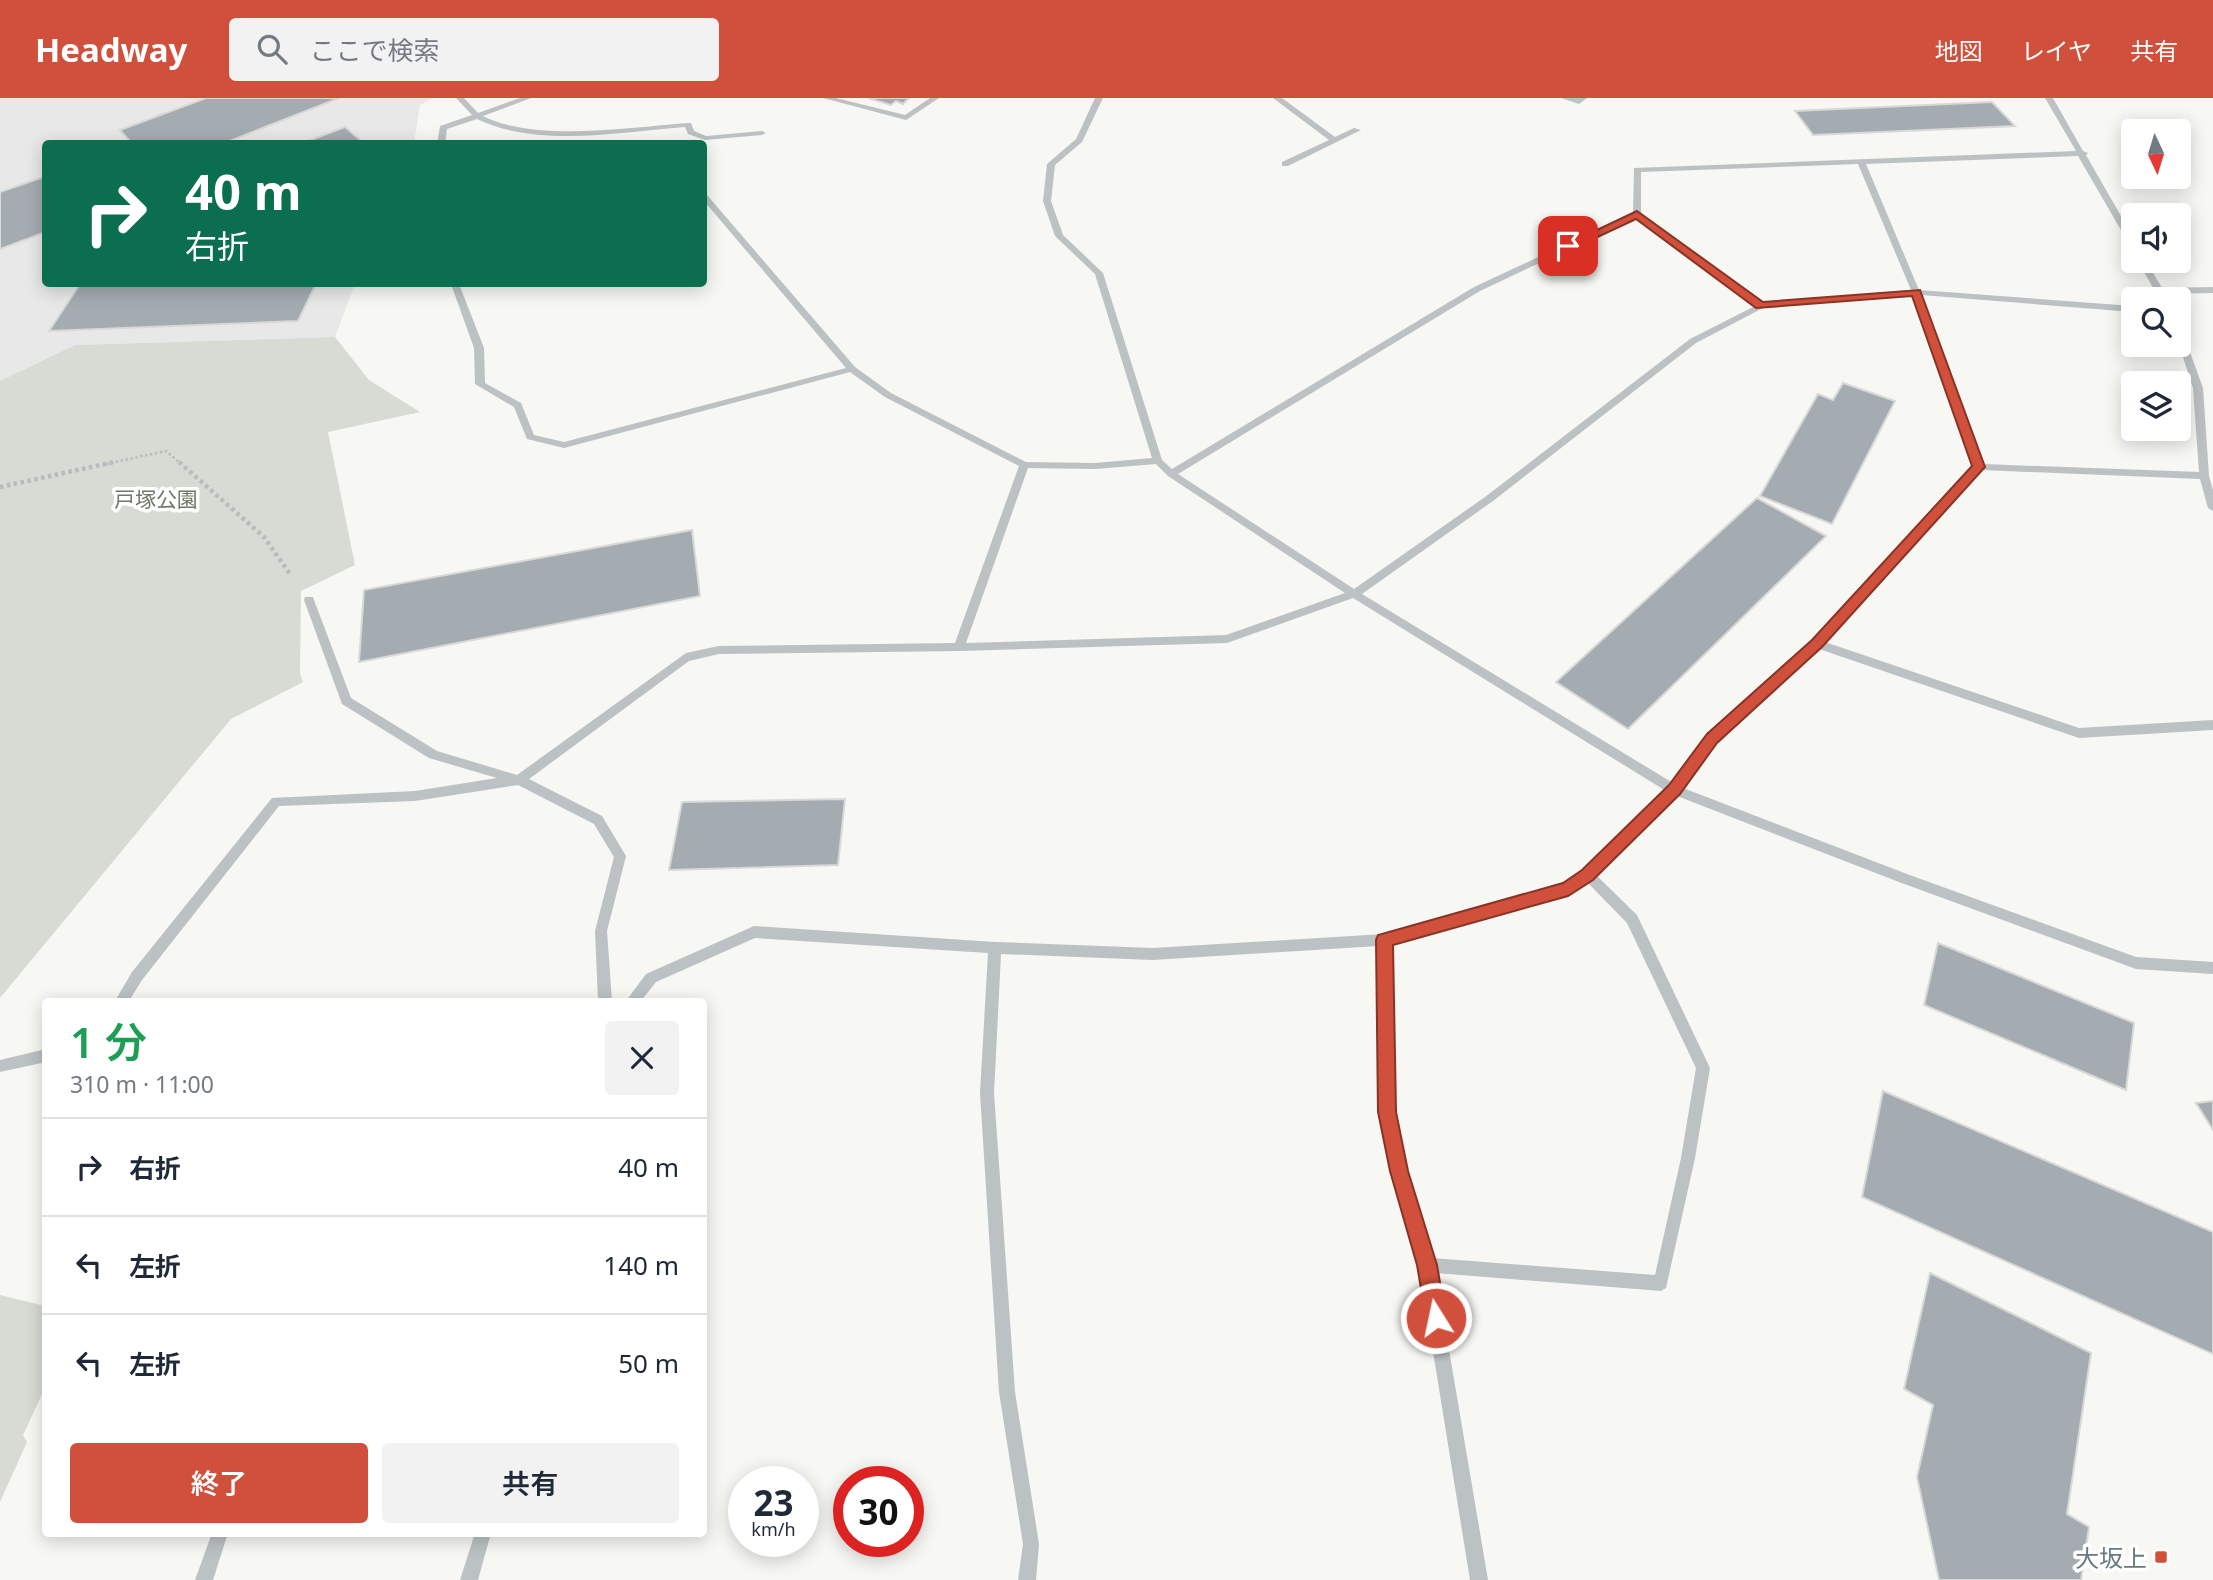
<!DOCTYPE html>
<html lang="ja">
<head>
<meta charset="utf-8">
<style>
  body { margin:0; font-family:"Noto Sans","Noto Sans JP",sans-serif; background:#f2f2f3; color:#1f2937; height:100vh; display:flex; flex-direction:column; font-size:26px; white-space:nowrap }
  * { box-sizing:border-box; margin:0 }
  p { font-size:23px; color:#747a83 }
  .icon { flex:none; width:38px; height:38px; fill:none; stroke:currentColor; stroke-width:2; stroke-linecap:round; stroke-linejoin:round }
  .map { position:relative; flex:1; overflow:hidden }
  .side { position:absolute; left:42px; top:900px; width:665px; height:539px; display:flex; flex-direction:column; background:#fff; border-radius:7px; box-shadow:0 4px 18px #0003 }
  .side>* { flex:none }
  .guide { position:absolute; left:42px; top:42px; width:665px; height:147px; border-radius:7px; box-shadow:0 4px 18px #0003; background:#0b6e4f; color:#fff; overflow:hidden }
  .needle { width:46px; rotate:176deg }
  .tools { position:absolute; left:2121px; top:21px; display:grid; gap:14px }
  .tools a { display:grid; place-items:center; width:70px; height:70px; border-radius:7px; background:#fff; box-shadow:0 4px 18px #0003; font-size:35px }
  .speed { position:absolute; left:728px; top:1368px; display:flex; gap:14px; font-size:35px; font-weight:700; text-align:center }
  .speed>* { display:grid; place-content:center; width:91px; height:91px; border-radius:50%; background:#fff; box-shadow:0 4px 18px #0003; line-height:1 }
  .speed small { font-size:18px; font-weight:400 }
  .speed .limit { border:10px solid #d22; background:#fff; color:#111 }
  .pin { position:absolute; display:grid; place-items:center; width:60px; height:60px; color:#fff; margin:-30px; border-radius:14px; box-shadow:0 4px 10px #0006 }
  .me { position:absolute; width:77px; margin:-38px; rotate:350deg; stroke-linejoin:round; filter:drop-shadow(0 0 5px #0008) }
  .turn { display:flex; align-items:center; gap:24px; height:147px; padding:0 28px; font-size:32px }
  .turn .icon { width:91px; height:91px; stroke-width:2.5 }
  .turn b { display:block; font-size:49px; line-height:60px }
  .round { display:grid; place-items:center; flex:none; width:74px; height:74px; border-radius:7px; background:#f2f2f3 }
  .headline { display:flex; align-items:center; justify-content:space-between; height:119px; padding:0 28px }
  h1 { font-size:42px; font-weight:600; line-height:52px; color:#1e9e55 }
  .action { display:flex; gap:14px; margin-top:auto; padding:14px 28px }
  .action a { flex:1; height:80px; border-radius:7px; background:#d0503c; color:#fff; font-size:28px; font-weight:600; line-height:80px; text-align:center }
  .action a+a { background:#f2f2f3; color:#1f2937 }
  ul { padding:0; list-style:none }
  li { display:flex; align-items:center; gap:21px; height:98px; padding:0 28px; border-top:2px solid #e0e1e3 }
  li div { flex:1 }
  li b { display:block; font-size:26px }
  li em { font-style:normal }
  header { display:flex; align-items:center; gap:42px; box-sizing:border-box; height:98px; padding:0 35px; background:#d0503c; color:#fff }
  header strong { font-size:33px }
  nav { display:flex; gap:38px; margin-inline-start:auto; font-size:24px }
  .search { width:490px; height:63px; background:#f2f2f3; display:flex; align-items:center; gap:18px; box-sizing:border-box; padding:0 24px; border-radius:7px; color:#747a83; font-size:26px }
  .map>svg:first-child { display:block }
</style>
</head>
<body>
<header>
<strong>Headway</strong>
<div class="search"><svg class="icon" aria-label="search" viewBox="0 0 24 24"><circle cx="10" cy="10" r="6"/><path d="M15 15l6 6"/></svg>ここで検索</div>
<nav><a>地図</a><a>レイヤ</a><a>共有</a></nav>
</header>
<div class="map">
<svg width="2213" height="1482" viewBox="0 0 2213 1482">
  <rect width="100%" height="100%" fill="#f7f7f4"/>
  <path fill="#e8e8e8" d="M0,0H433L420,7L414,45L46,46V186H355L335,239L75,247L0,283Z"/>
  <path fill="#d7dbd4" d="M335,239L369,282L420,314L328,334L355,467L301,493L300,576L303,584L231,621L0,900V283L75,247Z
    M0,1197L45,1208V1290L23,1337L27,1344L0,1404Z"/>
  <path fill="#a4acb1" stroke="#d8d8d7" stroke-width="2" d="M206,0H339L222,46H132L120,32Z
    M868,0H909L903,6L896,3L891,7Z
    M1992,4L2015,28L1813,37L1795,13Z
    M345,29L365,46H300Z
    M46,78V134L0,151V94Z
    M80,186H316L298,223L49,233Z
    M1843,285L1895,303L1832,426L1760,398L1818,296L1833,302Z
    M1757,400L1826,438L1628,631L1556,584Z
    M692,432L700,498L359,564L364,492Z
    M845,701L838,767L669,772L682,704Z
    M1938,845L2134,925L2126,992L1924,907Z
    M1883,993L2213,1134V1256L1862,1099Z
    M2213,1003V1032L2196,1005Z
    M1930,1175L2091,1255L2067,1416L2089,1429L2081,1482H1939L1917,1379L1933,1307L1904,1291Z"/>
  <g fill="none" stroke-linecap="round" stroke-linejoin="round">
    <path stroke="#b7bbbc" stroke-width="2.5" stroke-dasharray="2.5 2.5" stroke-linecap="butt" d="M106,366L166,353L181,366"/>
    <path stroke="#b7bbbc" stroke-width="4.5" stroke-dasharray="3.5 3.5" stroke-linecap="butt" d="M179,364L264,439L290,476
      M0,389L114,364"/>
    <path fill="#bcc1c4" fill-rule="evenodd" d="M456,0H464L478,15L520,0H531L483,18C537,45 629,29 688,25H691L694,33L706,38L762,33L766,35L762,37L705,42L688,36L685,29C621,34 536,50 477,21L447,31L445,46H437L440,28L472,17Z
      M823,0H836L905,17L930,0H939L906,22Z
      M1095,0H1103L1082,44L1055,67L1051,103L1063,137L1103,175L1162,362L1172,371L1474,189L1633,115L1634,70L2076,53L2045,0H2053L2083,53L2088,55L2086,57L2133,139V148L2129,146L2078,58L1866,66L1919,192L2133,208V214L1921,197L1983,366L2199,374L2193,290L2179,247V232L2183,235L2203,290L2209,378L2213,392V413L2208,410L2200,381L1982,372L1825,544L2079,630L2213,622V632L2079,640L1819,551L1716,643L1683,690L1907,776L2136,859L2213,864V876L2136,871L1899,784L1677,698L1596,777L1637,817L1710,970L1695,1060L1666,1190L1661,1193L1436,1175L1488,1482H1470L1419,1167L1392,1073L1380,1014L1378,848L1153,862L1001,856L994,995L1015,1294L1039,1446L1036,1482H1018L1023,1446L999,1294L980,995L988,855L755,840L656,884L641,903H626L646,876L754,828L995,844L1153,850L1384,836L1564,787L1584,773L1666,693L1353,500L1227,545L959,553L719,556L689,563L529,681L602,718L626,758L607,833L612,903H598L595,833L614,759L594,726L518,687L415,703L279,708L142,882L129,903H115L132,874L272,700L415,693L497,680L429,660L342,606L304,502L305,499H313L314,502L351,600L437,653L517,677L686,555L719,548L955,545L1019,368L885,299L850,274L564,350L527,341L514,309L475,286L474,250L451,186H459L484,250L485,285L521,305L534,337L564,344L846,270L704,103V97H707L855,269L891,295L1026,364L1095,365L1152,360L1095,176L1055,138L1043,103L1047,66L1076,41ZM1858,66L1911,192L1763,205L1641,115V74ZM1636,119L1755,208L1690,241L1485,399L1354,491L1178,376L1480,193ZM1913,197L1974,368L1813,543L1708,637L1673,685L1362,496L1493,403L1696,245L1763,210ZM1156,366L1168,378L1345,495L1226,537L966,545L1028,370L1095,371ZM1587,784L1627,825L1696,970L1681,1060L1655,1177L1432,1160L1406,1073L1394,1014L1391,846L1568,796Z
      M1273,0H1282L1335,39L1354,30L1361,32L1288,68H1282V64L1329,42Z
      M1561,0H1587L1579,6Z
      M2138,163H2146L2162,190L2213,189V195L2164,196L2165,201H2159Z
      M46,951V964L0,974V962Z
      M212,1435H228L213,1482H195Z
      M475,1435H491L478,1482H460Z"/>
  </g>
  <path fill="#d0503c" stroke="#873427" stroke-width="2" d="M1637,113L1763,204L1920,192L1985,369L1822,549L1717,645L1680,696L1593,782L1568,798L1393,847L1396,1014L1408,1073L1437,1167L1446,1220L1443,1227L1436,1230L1429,1227L1426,1220L1417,1167L1390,1073L1378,1014L1376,842L1378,837L1563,785L1582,772L1669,687L1707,636L1812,542L1972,368L1912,198L1756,210L1636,121L1572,151L1563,148Z"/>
  <rect fill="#d0503c" stroke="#fff" stroke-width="2.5" x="2154" y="1452" width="14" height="14" rx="3.5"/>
  <g text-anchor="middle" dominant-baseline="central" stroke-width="7" stroke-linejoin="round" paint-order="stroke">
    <g font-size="21" fill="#6d7a67" stroke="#fff">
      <text x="156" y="401">戸塚公園</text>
    </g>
    <g font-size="24" fill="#697982" stroke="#fff" text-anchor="end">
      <text x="2147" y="1459">大坂上</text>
    </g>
  </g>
</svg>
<div class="tools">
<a><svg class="needle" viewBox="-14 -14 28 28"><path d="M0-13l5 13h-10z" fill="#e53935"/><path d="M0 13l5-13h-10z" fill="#747a83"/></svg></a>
<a><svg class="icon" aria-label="sound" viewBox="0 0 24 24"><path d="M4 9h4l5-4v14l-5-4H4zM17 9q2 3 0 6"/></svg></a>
<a><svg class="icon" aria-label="search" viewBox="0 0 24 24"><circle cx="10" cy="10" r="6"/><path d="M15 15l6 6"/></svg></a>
<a><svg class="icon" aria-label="layers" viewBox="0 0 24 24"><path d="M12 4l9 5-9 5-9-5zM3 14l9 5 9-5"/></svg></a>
</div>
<div class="speed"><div>23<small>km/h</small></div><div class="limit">30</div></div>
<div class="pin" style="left:1568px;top:148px;background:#d93025"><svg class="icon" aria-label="arrive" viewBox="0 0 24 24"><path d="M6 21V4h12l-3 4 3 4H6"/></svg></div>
<svg class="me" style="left:1436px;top:1220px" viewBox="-20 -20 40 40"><circle r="17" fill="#d0503c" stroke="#fff" stroke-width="3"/><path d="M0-11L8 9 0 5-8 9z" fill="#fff"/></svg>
<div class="guide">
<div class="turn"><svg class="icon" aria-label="right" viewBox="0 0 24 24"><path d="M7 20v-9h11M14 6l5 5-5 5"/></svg><div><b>40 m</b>右折</div></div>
</div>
<section class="side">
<div class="headline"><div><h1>1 分</h1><p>310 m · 11:00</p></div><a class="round"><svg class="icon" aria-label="close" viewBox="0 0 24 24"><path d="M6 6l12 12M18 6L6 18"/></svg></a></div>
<ul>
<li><svg class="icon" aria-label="right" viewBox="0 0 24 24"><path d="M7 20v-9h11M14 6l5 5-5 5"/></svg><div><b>右折</b></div><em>40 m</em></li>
<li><svg class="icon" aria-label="left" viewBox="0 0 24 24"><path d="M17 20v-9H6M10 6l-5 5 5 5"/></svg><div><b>左折</b></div><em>140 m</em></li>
<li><svg class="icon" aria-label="left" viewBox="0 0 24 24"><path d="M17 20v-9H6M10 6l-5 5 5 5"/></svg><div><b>左折</b></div><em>50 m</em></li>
</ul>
<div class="action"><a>終了</a><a>共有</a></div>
</section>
</div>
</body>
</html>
